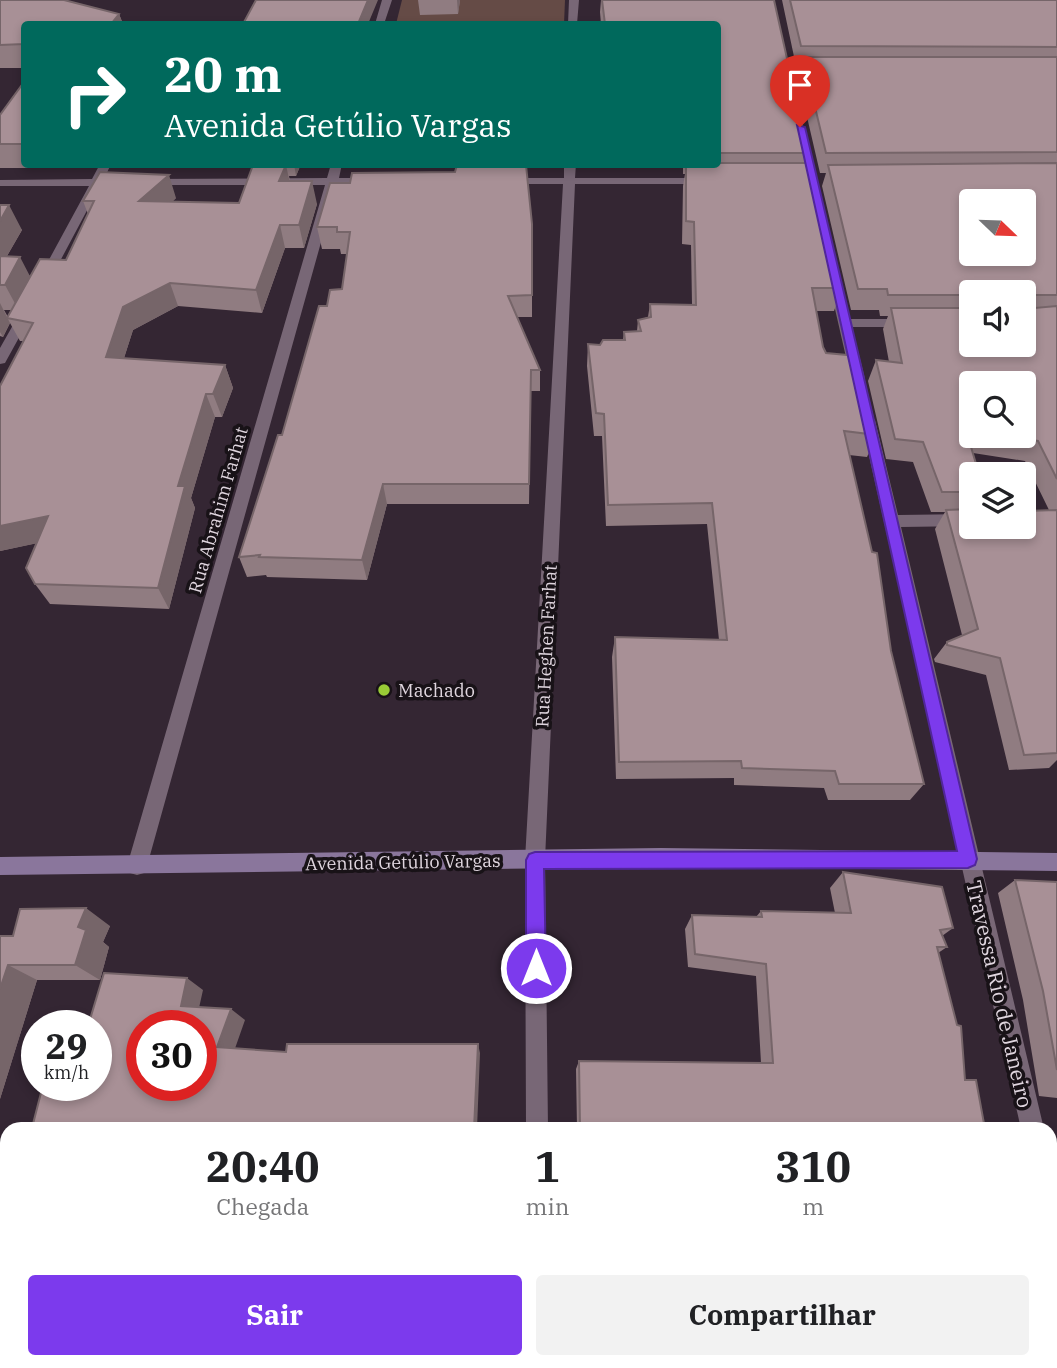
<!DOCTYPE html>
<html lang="pt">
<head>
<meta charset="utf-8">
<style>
  body { margin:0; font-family:"IBM Plex Serif",serif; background:#f2f2f2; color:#202124; height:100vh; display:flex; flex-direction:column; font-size:26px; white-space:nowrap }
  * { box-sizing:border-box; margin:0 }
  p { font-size:23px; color:#757577 }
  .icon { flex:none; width:38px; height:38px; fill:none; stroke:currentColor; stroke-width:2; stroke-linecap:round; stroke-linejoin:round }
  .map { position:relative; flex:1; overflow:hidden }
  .drawer { position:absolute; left:0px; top:1122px; width:1057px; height:247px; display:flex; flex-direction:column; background:#fff; border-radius:21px 21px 0 0; box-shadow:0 4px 10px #0003 }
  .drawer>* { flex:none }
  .banner { position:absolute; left:21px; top:21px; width:700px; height:147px; border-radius:7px; box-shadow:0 4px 10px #0003; background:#00695c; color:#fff; overflow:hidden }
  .needle { width:46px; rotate:113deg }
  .buttons { position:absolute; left:959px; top:189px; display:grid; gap:14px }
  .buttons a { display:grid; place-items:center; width:77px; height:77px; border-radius:7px; background:#fff; box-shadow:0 4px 10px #0003; font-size:35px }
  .speed { position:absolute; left:21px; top:1010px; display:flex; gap:14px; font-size:35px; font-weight:700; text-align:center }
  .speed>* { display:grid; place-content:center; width:91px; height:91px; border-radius:50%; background:#fff; box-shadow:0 4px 10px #0003; line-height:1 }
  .speed small { font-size:18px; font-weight:400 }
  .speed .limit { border:10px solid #d22; background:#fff; color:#111 }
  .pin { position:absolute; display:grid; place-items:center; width:60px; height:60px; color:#fff; margin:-72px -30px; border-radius:50% 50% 50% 0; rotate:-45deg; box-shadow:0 0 7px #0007 }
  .pin .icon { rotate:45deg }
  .me { position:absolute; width:77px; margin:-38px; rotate:0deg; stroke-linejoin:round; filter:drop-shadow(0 0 5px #0008) }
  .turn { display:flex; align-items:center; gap:24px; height:147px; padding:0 28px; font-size:32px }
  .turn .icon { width:91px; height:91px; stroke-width:2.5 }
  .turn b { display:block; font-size:49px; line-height:60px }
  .eta { display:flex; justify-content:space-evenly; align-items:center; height:119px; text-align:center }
  .eta b { font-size:42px; font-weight:800; line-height:49px }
  .cta { display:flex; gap:14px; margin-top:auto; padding:14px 28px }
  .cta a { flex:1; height:80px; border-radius:7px; background:#7c3aed; color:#fff; font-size:28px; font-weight:800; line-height:80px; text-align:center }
  .cta a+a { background:#f2f2f2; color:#202124 }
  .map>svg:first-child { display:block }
</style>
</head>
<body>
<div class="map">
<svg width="1057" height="1368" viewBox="0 0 1057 1368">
  <rect width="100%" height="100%" fill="#342633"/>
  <path fill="#654b46" d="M402,0H565L564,24H396Z"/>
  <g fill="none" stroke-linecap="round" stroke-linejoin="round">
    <path fill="#786776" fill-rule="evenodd" d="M382,0H392L384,24H375Z
      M569,0H579L577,24H568Z
      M788,69H823L828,72L823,75L784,74L783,72Z
      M100,164H111L104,179H119L125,182L119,185L100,186L50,280L40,283L38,280L89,186H0V180L92,179Z
      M331,164H342L339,178H375L381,181L375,184L337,185L147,866L144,873L137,875L130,873L127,866L325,185H147L141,182L147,179L327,178Z
      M564,164H576L575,178H707L713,181L707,184H575L545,860L548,1129H526L525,860L563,184H504L498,181L504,178H564Z
      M833,270L839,274L850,319H908L915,323L908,327H852L865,379L858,384L851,379L827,274Z
      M26,310L32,314L5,363L0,364V348L21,311Z
      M868,415L875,420L898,515L971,514V526L901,527L1044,1129H1021L861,420Z
      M1050,1189L1057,1192V1243L1050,1240Z
      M521,1362H547L546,1368H520Z"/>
    <path fill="#8a769c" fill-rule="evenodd" d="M661,848L1057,853V871L661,867L0,875V857Z"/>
  </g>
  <path fill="#907c81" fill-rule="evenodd" d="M0,0L119,14L123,24H24V68H0Z
    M418,0H460L458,14L420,15Z
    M601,0H774L808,153L805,163L842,288L834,311H816L823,347L877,435L867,457L849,455L891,651L924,784L910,800H828L824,788L734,785V778L616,779L612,657L615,637L719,640L707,524L606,526L602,436H594L587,366L588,344L600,345L623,340L624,332L637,331L638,320L648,317L650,304H692L691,245L682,244L683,186L685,174H683V164H718V24H601L600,12Z
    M782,0H1057V760L1049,768L1009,770L986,675L935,662L934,659L947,642L962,635L935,529L945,512H931L913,462L886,459L868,381L876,360L889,362L883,329L888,316H880L879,310H851L822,186L826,173H820L798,78L801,66H796ZM971,292H1024L971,345ZM971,383L1024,436H971ZM973,453L1025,461L1049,510L971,527V474Z
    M24,82V164H42L40,168H0V115Z
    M224,164H301L296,176H289L290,181L317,204L304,248H285L262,313L178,306L133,330L124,358L225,365L233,388L222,417H215L191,498L195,508L169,609L50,604L35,584L37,543L0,551L23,341H20L10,323L3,337L0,336V205L22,230L7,256L30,276L66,260L88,214L83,201L176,198L172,202L239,203L253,166ZM4,310H12L8,317Z
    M461,164H525L532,224V317H517L540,370V391H531L529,504H387L367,580L267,577L266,575L247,577L239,557L327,306L342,289L347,254H341L340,249H322L317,227L350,183L455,172Z
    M843,872L953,928L942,936L947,947L938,953L965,1080L985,1129H577L576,1069L579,1061L761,1063L756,976L688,967L685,929L692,915L756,917L761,911L835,913L830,888Z
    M1015,880L1057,882V1098L1039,1096L1023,1000L998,893Z
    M110,926L103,942L109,947L100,980H37L0,1099V936H13Z
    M635,1362H1049L1050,1368H636Z"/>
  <path fill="#766569" d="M368,0H378L368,24H358Z
    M457,0H460L458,14Z
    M119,14L123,24H111Z
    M294,164H301L296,176Z
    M286,165L291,188L279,181Z
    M169,175L176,198L147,224L139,201Z
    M312,181L317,204L304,248L299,225Z
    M9,205L22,230L0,268V221Z
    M280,225L285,248L262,313L256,290Z
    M20,257L33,282L18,309L5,285Z
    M170,283L178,306L133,330L117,380L106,357L123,307Z
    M0,303L10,323L3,337L0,332Z
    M225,365L233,388L222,417L213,394Z
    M206,394L215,417L191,498L195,508L169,609L158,588L178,486Z
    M383,484L387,504L367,580L362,560Z
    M48,516L62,538L0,551V526Z
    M86,908L110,926L103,942L109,947L100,980L75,965L78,927Z
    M8,965L37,980L0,1099V989Z
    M187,978L203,990L197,1017L181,1006Z
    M231,1009L245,1020L232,1057L217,1047Z
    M478,1044L480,1053L477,1129H474Z"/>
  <path fill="#a89096" stroke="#766569" stroke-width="2" fill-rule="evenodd" d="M0,0H64L119,14L111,24H24V44L0,45Z
    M256,0H368L358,24H243Z
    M602,0H774L808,153H718V24H605Z
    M790,0H1057V47L801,46Z
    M803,57H1057V152L826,153Z
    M24,82V144H0V115Z
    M718,163H812L842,288H812L823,347L826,353L858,356L877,435L844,431L872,552L877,553L891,651L924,784H839L835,771L742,768L741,761L619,762L615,637L727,640L712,503L608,505L604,414L596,413L588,344L600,345L603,340H625L624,332L641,331L638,320L651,317L650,304L696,305L694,222L686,221V164H718Z
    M1057,163V295H1033L1035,308L1057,306V479L1038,441L1003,436H1024V383H971V431L966,430L979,474H971V492H942L923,442L895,439L876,360L902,363L891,308H971V345H1024V292H971V295H888L887,289H858L828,165ZM971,201H1024V254H971Z
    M253,165H286L279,181H312L299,225H280L256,290L170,283L123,307L106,357L225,365L213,394H206L178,486H185L158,588L35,584L26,568L48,516L0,526V386L33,323L7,318L40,259L66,260L94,201H83L100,172L169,175L139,201L239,203Z
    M457,165H526L532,224V295L508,296L540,370H531L529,484H383L362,560L259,557L260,555L239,557L278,435H282L319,306H327L330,290L342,289L350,232H337V227H317L330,183H350L352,173L455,172Z
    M0,205H9L0,221Z
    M0,256L20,257L5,285H0Z
    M971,509V527H1024V511L1057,510V753L1024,755L1000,658L947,645V642L978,629L946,510Z
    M843,872L942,887L953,928L940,930L947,947H937L957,1025L961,1026L965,1080H976L985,1129H580L579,1061L773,1063L766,964L695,954L692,915L762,917L761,911L851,913Z
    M1015,880L1057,882V1070L1043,991Z
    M86,908L78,927L86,930L75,965H8L0,989V936H13L20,909Z
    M104,973L187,978L181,1006L231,1009L217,1047L286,1052L287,1044H478L474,1129H43L33,1124L43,1085H96V1026H88ZM142,1026H201V1085H142Z
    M640,1362H1049L1050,1368H641Z"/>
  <path fill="#7c3aed" stroke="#51269a" stroke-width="2" d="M797,125L805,127L977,859L975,865L968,868L544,869L546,968L543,975L536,977L529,975L526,968V860L529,854L535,852L957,851Z"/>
  <circle fill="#99cb36" stroke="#181217" stroke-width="2.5" cx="384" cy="690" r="7"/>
  <g text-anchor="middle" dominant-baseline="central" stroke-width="7" stroke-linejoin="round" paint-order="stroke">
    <g font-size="18" fill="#dfd5de" stroke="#181217">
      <text transform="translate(218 510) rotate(-74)">Rua Abrahim Farhat</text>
      <text transform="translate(546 646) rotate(-87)">Rua Heghen Farhat</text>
      <text transform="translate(403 862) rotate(-1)">Avenida Getúlio Vargas</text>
    </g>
    <g font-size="18" fill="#dfd5de" stroke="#181217" text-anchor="start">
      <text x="398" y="690">Machado</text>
    </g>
    <g font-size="21" fill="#dfd5de" stroke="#181217">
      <text transform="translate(1000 994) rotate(77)">Travessa Rio de Janeiro</text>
    </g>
  </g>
</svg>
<div class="buttons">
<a><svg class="needle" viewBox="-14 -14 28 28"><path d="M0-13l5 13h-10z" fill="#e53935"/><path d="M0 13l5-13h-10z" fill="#757577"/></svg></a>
<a><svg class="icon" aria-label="sound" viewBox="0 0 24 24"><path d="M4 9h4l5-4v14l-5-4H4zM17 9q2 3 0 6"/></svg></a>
<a><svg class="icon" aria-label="search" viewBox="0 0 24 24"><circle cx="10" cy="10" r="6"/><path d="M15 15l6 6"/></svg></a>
<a><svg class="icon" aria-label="layers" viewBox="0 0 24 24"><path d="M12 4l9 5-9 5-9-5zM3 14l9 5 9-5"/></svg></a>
</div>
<div class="speed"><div>29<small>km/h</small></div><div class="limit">30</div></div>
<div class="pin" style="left:800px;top:127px;background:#d93025"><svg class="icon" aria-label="arrive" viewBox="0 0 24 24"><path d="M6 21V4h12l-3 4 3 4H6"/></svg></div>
<svg class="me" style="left:536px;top:968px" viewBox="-20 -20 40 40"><circle r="17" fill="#7c3aed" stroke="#fff" stroke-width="3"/><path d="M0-11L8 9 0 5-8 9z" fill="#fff"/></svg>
<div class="banner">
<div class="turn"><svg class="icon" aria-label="right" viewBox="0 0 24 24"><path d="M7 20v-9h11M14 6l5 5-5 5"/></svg><div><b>20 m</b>Avenida Getúlio Vargas</div></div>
</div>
<section class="drawer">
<div class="eta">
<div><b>20:40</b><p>Chegada</p></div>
<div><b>1</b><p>min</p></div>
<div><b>310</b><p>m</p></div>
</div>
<div class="cta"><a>Sair</a><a>Compartilhar</a></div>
</section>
</div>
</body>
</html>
